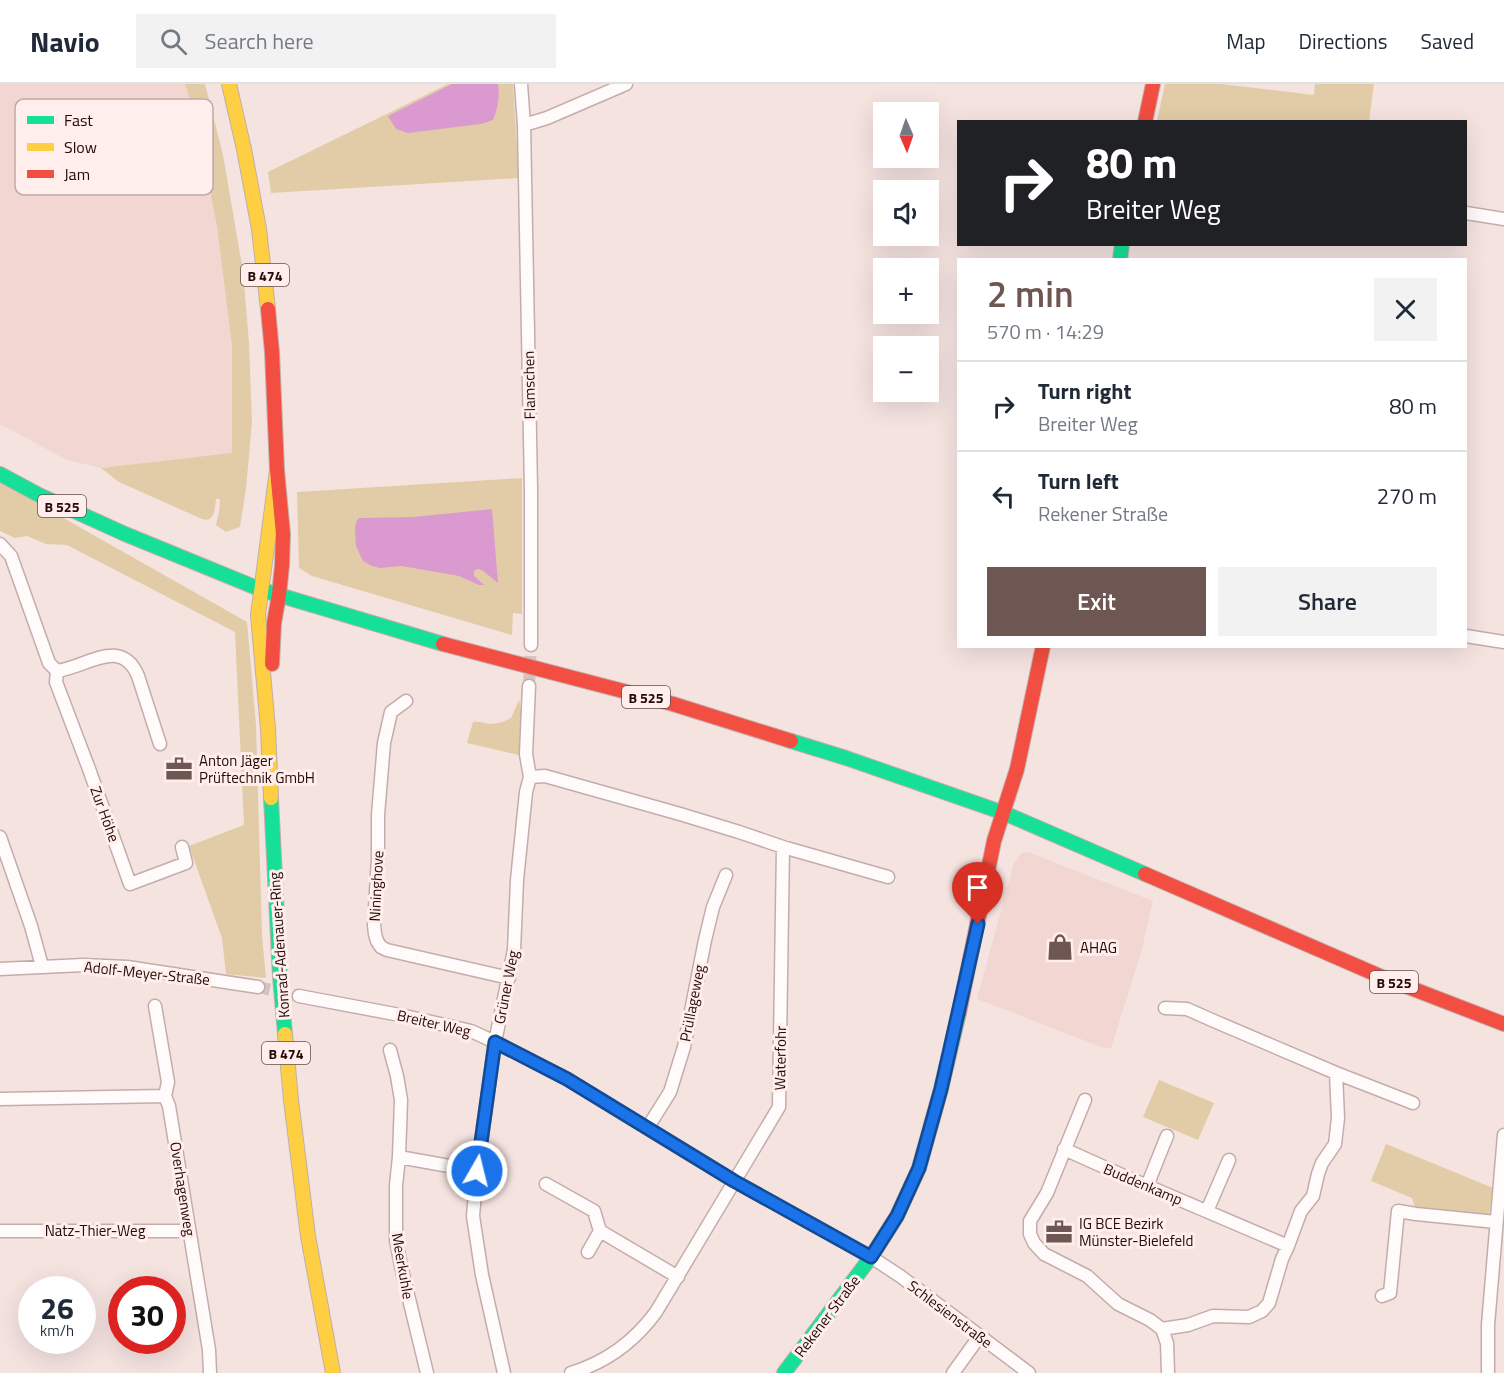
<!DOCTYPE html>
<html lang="en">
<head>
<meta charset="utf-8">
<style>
  body { margin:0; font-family:"Titillium Web",sans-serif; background:#f2f2f3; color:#1f2937; height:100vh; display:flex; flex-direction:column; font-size:22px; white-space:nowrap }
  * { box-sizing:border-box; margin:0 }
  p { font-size:20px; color:#747a83 }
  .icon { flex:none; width:33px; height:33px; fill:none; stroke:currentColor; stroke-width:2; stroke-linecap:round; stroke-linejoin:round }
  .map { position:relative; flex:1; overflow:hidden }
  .drawer { position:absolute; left:957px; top:174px; width:510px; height:390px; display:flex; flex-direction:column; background:#fff; border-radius:0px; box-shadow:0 6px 24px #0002 }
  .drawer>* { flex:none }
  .guide { position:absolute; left:957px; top:36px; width:510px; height:126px; border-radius:0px; box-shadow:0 6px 24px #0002; background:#202124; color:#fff; overflow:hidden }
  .needle { width:39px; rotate:178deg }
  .tools { position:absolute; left:873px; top:18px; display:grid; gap:12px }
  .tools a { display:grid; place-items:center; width:66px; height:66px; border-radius:0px; background:#fff; box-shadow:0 6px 24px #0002; font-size:30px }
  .speed { position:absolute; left:18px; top:1192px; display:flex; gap:12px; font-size:30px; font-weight:700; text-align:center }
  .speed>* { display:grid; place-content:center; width:78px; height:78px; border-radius:50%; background:#fff; box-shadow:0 6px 24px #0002; line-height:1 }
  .speed small { font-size:15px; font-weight:400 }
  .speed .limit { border:9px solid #d22; background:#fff; color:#111 }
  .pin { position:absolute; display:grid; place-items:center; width:51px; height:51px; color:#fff; margin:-62px -26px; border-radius:50% 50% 50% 0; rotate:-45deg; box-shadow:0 0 6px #0007 }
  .pin .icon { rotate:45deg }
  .me { position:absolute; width:66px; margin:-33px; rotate:8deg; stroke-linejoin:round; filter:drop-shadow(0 0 4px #0008) }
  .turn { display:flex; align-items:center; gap:21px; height:126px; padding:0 30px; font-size:27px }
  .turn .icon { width:78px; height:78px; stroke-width:2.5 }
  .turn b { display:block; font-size:42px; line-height:51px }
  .round { display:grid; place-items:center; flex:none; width:63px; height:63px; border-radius:0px; background:#f2f2f3 }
  .summary { display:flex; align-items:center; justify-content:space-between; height:102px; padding:0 30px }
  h1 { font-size:36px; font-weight:600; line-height:45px; color:#6e5653 }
  .primary-button { display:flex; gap:12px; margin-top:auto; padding:12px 30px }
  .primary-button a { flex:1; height:69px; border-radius:0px; background:#6e5653; color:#fff; font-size:24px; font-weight:600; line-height:69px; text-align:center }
  .primary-button a+a { background:#f2f2f3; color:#1f2937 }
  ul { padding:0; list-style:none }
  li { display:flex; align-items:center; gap:18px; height:90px; padding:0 30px; border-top:2px solid #e0e1e3 }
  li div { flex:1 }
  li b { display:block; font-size:22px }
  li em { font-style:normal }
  header { display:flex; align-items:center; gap:36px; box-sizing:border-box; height:84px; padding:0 30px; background:#fff; border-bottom:2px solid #e0e1e3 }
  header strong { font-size:28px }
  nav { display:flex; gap:33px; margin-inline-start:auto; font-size:21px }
  .search { width:420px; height:54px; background:#f2f2f3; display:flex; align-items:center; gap:15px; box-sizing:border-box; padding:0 21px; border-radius:0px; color:#747a83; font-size:22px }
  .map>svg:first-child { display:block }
</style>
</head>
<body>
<header>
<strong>Navio</strong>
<div class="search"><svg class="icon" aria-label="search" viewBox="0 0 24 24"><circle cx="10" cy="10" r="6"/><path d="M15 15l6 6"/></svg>Search here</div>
<nav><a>Map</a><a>Directions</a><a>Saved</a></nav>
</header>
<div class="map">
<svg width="1504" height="1289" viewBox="0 0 1504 1289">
  <rect width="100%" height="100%" fill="#f5e3e0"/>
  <path fill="#f2d6d1" d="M0,0H185L194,29L217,142L232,262V370L101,384L67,376L0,340Z
    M1028,768L1153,817L1141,869L1111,964H1104L977,915L1014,779L1022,769Z"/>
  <path fill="#e1cca7" d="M185,0H205L223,71L243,187L249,259L252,338L246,405L240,443L226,448L216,441L219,428L220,415H216C215,424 215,439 202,435L119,398L101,384L232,369V262L217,142L194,29Z
    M448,0H513L519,94L271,109L268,88Z
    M1165,0H1221L1314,11L1315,0H1374L1369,37H1157Z
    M522,394V530L513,529L512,551L312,492L299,484L297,408Z
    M0,398L247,538L256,641L262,851L266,894L226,890L222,854L189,762L244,741L235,548L67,461L46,460L27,452L15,454L0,447Z
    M519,616L522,630L523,672L467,659L473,638C479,637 483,639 490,640C498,640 504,638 511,634Z
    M1159,996L1214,1019L1198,1056L1143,1033Z
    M1386,1060L1493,1104L1489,1131L1415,1124L1412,1114L1371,1097Z"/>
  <path fill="#da9acf" d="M452,0H498C500,12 498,24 493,36L481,40L408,49L396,45L388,32Z
    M492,425L498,499L482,486L477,485L474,487V492L484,501H479L459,492L419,485L401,482L380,484L372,482L363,477L356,462L355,444L356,438L359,434L414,433Z"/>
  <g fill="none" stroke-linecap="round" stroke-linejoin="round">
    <path stroke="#d6c2bf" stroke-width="12" stroke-dasharray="12 6" stroke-linecap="butt" d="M529,602L531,561
      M258,903L299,912"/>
    <defs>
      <path id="street" d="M521,0L524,41L547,34L626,0
        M524,41L531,405V561
        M1466,129L1504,135
        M0,460L11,472L49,579L57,587L56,598L89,685L130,800L186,779L182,763
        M1466,552L1504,558
        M57,587C87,583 121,552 138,592L160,660
        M406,617L391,628L384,659L378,731V774L374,841L375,850L377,857L381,863L387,866L509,894
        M530,693L545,692L680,730L739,748L783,763L888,793
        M0,753L31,842L42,882
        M0,885L83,881L127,883L258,903
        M299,912L405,932L471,947L495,958L567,995L734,1097L871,1173L900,1192L1029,1289
        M155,922L168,998L165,1012L169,1022L209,1266L210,1289
        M1165,924L1187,925L1214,937L1336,989L1338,1034L1335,1060L1322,1079L1318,1090L1313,1112L1301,1127L1288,1162L1282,1175L1269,1219L1262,1227L1249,1233L1213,1232L1188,1241L1162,1245L1167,1259L1168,1289
        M390,966L397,992L401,1016L399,1073L396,1101V1156L401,1182L427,1289
        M1336,989L1413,1019
        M0,1015L165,1012
        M1085,1016L1047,1109L1030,1137V1150L1034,1159L1044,1170L1087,1192L1118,1220L1150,1236L1162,1245
        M648,1043L670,1008L684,963L705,856L713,823L726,791
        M1064,1065L1124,1092L1288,1162
        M399,1073L477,1087
        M546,1100L594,1127L600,1147L678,1193
        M1147,1102L1167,1052
        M1207,1127L1229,1076
        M0,1147H189
        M588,1168L600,1147
        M1382,1212L1390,1209L1398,1127L1416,1130L1496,1138
        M1488,1287V1241L1504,1051
        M504,1289L482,1191L473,1132L477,1087L495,958L514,866L517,796L526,708L530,693L526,670L529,602
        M571,1289C607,1278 634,1258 656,1228L779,1023L783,763
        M953,1289L979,1253"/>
      <path id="fast" d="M1120,176L1122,160
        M0,390L39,411L125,450L262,506L443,560
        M791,657L846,674L1004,729L1145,790
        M271,714L280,893L285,950
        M784,1289L871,1173L897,1132L919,1084L941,1005L959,929"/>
      <path id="slow" d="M229,0L244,65L259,145L268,225
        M271,714L268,645L258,531L277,386
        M285,950L291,1016L308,1152L333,1289"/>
      <path id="jam" d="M1145,38L1153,0
        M268,225L272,268L277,386L283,450L282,481L279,511L274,539L272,580
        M443,560L673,620L791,657
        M1145,790L1382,893L1504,940
        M959,929L994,757L1017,685L1043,562"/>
    </defs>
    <use href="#street" stroke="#c3adaa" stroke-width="15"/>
    <use href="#fast" stroke="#c3adaa" stroke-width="16"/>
    <use href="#slow" stroke="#c3adaa" stroke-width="16"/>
    <use href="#jam" stroke="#c3adaa" stroke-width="16"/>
    <use href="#street" stroke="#fefbfa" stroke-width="12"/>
    <use href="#fast" stroke="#16e098" stroke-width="14"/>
    <use href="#slow" stroke="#ffcf43" stroke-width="14"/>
    <use href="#jam" stroke="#f24e42" stroke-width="14"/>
  </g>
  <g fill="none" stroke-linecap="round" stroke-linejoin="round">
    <defs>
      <path id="route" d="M477,1087L495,958L567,995L734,1097L871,1173L897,1132L919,1084L941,1005L978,840"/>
    </defs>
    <use href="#route" stroke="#114b97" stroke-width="15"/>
    <use href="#route" stroke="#1a73e8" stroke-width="10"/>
  </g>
  <defs>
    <symbol id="office-bare" viewBox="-9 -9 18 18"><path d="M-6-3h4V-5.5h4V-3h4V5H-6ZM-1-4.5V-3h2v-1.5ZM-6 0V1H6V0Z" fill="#6e5653" stroke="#ffeeeb" stroke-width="2.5" paint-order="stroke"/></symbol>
    <symbol id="shop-bare" viewBox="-9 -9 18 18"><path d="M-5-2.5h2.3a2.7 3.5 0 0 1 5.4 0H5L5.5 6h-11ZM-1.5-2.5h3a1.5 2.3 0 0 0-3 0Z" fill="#6e5653" stroke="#ffeeeb" stroke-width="2.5" paint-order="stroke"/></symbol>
  </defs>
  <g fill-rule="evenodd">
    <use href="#office-bare" x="160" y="666" width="38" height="38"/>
    <use href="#shop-bare" x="1041" y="844" width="38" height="38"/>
    <use href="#office-bare" x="1040" y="1129" width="38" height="38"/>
  </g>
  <g text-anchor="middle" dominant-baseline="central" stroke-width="6" stroke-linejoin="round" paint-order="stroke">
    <g fill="#ffeeeb" stroke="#664e4b" stroke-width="1.5">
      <rect x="241" y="180" width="48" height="22" rx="4.5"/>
      <rect x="38" y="411" width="48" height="22" rx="4.5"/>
      <rect x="622" y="602" width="48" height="22" rx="4.5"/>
      <rect x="1370" y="887" width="48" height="22" rx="4.5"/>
      <rect x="262" y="958" width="48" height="22" rx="4.5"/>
    </g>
    <g font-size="14" font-weight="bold" fill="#250a07">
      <text x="265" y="191">B 474</text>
      <text x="62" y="422">B 525</text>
      <text x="646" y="613">B 525</text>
      <text x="1394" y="898">B 525</text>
      <text x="286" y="969">B 474</text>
    </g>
    <g font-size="15" fill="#250a07" stroke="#ffeeeb">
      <text transform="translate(529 301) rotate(-91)">Flamschen</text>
      <text transform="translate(105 730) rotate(70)">Zur Höhe</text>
      <text transform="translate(376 802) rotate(-87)">Nininghove</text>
      <text transform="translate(279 861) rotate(-94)">Konrad-Adenauer-Ring</text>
      <text transform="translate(147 889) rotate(6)">Adolf-Meyer-Straße</text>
      <text transform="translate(506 903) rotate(-79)">Grüner Weg</text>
      <text transform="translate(692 919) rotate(-79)">Prüllageweg</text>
      <text transform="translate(434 939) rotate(13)">Breiter Weg</text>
      <text transform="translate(780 974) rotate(-89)">Waterfohr</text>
      <text transform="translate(1143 1100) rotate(23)">Buddenkamp</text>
      <text transform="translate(183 1105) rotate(81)">Overhagenweg</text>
      <text x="95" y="1146">Natz-Thier-Weg</text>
      <text transform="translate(403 1182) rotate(80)">Meerkuhle</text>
      <text transform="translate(950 1230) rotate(37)">Schlesienstraße</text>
      <text transform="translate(827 1232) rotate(-53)">Rekener Straße</text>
    </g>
    <g font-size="15" fill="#250a07" stroke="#ffeeeb" text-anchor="start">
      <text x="199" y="676">Anton Jäger<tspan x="199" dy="17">Prüftechnik GmbH</tspan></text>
      <text x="1080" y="863">AHAG</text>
      <text x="1079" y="1139">IG BCE Bezirk<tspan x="1079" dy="17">Münster-Bielefeld</tspan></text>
    </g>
  </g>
  <rect x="15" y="15" width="198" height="96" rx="9" fill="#ffeeeb" stroke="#beaaa7" stroke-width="1.5"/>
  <rect x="27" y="32" width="27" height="8" fill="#16e098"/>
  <rect x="27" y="59" width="27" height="8" fill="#ffcf43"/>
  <rect x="27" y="86" width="27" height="8" fill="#f24e42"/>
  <g font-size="16" fill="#250a07">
    <text x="64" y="42">Fast</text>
    <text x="64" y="69">Slow</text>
    <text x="64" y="96">Jam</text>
  </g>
</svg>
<div class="tools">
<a><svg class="needle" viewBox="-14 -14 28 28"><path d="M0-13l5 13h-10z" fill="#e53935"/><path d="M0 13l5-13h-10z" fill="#747a83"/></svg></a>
<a><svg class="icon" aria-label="sound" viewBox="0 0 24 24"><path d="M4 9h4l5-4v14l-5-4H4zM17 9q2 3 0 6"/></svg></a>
<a>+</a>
<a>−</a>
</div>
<div class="speed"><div>26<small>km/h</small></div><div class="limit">30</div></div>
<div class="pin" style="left:978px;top:840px;background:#d93025"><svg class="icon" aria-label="arrive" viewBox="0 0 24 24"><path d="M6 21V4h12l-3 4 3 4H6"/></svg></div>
<svg class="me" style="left:477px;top:1087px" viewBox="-20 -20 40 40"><circle r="17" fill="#1a73e8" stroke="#fff" stroke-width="3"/><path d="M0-11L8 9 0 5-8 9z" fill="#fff"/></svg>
<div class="guide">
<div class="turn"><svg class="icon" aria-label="right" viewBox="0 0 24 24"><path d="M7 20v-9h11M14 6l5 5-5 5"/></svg><div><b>80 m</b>Breiter Weg</div></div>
</div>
<section class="drawer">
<div class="summary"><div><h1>2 min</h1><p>570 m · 14:29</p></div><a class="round"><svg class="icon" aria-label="close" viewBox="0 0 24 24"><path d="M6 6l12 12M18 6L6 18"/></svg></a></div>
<ul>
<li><svg class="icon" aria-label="right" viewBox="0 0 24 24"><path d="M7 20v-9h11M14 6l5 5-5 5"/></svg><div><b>Turn right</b><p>Breiter Weg</p></div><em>80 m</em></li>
<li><svg class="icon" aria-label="left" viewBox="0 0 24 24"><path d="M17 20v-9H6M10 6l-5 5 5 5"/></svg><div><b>Turn left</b><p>Rekener Straße</p></div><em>270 m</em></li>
</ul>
<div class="primary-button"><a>Exit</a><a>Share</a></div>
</section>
</div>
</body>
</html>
